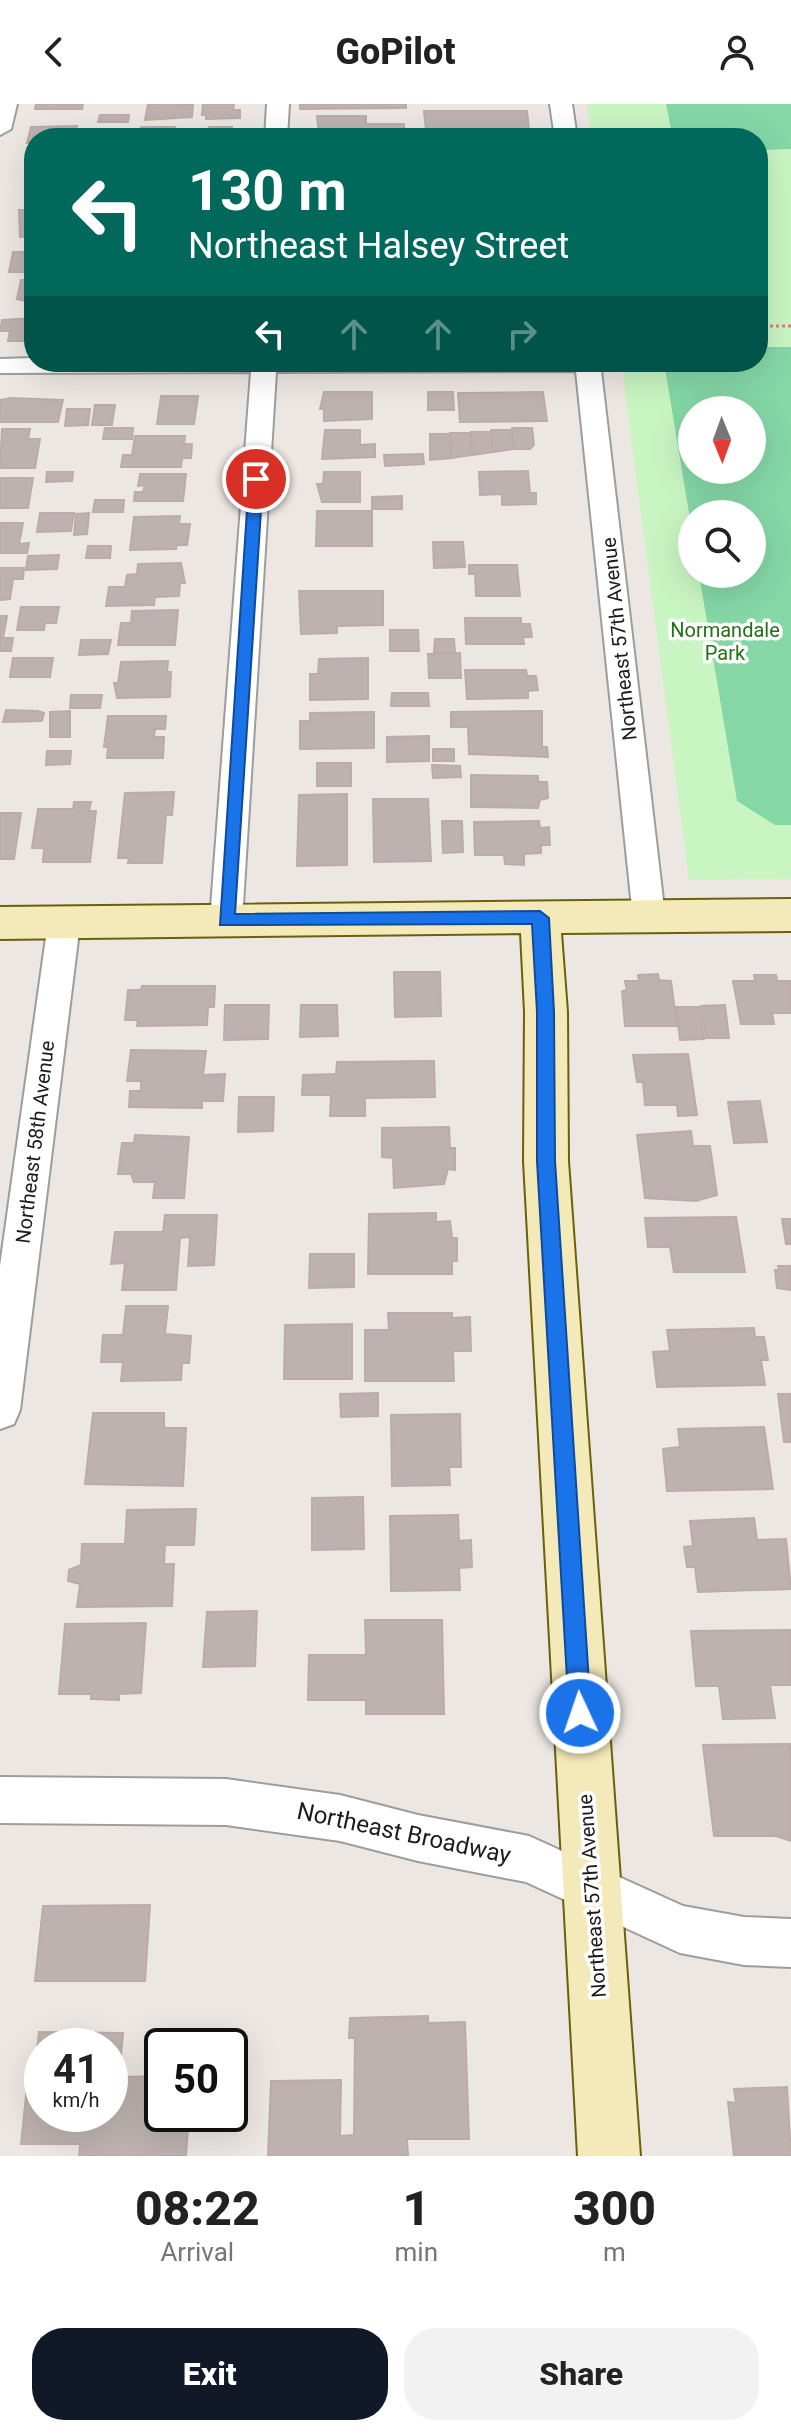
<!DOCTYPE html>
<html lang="en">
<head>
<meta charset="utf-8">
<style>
  body { margin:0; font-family:Roboto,sans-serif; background:#f2f2f2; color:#222; height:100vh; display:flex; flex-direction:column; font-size:30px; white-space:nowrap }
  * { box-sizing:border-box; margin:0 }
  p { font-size:26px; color:#767676 }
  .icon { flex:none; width:44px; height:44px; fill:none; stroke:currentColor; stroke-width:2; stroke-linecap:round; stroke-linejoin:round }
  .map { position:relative; height:2052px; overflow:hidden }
  .drawer { display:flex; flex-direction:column; background:#fff; flex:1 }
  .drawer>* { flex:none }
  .guide { position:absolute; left:24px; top:24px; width:744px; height:244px; border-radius:32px; box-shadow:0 8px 32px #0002; background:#00695c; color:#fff; overflow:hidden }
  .needle { width:52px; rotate:179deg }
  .tools { position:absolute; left:678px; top:292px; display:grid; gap:16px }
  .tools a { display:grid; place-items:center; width:88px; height:88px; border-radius:50%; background:#fff; box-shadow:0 8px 32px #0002; font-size:40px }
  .speed { position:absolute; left:24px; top:1924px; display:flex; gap:16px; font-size:40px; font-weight:700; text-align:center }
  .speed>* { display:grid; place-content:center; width:104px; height:104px; border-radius:50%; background:#fff; box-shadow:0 8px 32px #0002; line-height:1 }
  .speed small { font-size:20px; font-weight:400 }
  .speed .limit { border:4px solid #111; border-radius:12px; background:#fff; color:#111 }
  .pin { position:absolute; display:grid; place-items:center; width:68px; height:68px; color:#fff; margin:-34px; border:4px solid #fff; border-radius:50%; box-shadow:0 2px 8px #0007 }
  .me { position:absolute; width:88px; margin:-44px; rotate:357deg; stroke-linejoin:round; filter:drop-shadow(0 0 6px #0008) }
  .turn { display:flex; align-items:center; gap:28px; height:168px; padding:0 32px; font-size:36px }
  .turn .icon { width:104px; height:104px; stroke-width:2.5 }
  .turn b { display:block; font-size:56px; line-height:68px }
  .lanes { display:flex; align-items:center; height:76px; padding:0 32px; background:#0003; justify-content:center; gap:40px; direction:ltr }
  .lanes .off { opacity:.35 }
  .eta { display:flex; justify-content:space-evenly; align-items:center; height:136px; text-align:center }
  .eta b { font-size:48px; font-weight:800; line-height:56px }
  .primary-button { display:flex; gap:16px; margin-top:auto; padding:16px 32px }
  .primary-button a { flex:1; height:92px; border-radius:32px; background:#111827; color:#fff; font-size:32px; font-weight:800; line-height:92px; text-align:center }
  .primary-button a+a { background:#f2f2f2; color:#222 }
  header { display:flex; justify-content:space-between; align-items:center; height:104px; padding:0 32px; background:#fff; font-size:36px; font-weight:800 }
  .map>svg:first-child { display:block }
</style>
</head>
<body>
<header><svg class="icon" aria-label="back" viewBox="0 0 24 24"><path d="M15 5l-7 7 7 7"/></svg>GoPilot<svg class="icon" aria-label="person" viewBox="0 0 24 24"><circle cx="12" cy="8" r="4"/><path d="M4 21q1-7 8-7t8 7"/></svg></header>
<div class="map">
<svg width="791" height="2052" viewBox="0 0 791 2052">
  <rect width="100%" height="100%" fill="#ede7e3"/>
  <path fill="#c9f5c2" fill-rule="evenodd" d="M587,0H791V775L689,776L621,258H758V34H592ZM692,306H752V366H692ZM692,410H752V470H692Z"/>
  <path fill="#85d7a6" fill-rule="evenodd" d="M666,0H791V45L758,46V34H673Z
    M758,243H791V721H775L737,697L699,470H752V410H692V427L664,258H758ZM692,306H752V366H692Z"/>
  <path fill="#bdb2af" stroke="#bdaba6" stroke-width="2" fill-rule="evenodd" d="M36,0H83L82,5H35Z
    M148,0L193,1L192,13L145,16Z
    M203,0H234L233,6H240V14L206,15V11H202Z
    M300,0H406V4L300,5Z
    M424,7H527L529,26H426Z
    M100,11H129L128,18H98Z
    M317,12H366V20H404L405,34H333V30H319Z
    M77,22L75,34H34V39H27L31,23Z
    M141,23H175L174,34H139Z
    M209,23H232V33H208Z
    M19,106H34V132L20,133Z
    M13,148H34V168H9Z
    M21,176H34V199L17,195Z
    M34,214V237H8L10,227H0L2,216Z
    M324,288H372V315L324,317V305H320Z
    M428,288H453L454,306H428Z
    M543,288L547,317L460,318L458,289Z
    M161,292H198L194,320H157Z
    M11,294L63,296L58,318H0V296Z
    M95,301H115L112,321H92Z
    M67,305H90L88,321L65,322Z
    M105,324H133L132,335H103Z
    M512,324H532L534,341L530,345H514Z
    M2,325H30L28,335H40L35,364H0Z
    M325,326H360V341L375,340V353L322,355Z
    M491,326H512L514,345L493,348Z
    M491,328L493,348L472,351L471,328Z
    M470,329L472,351L451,354L450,329Z
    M430,330H450L451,354L430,356Z
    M135,332H185L184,340H192L191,354H182L181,363H121L123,351H132Z
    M423,350L424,360L385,362L384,351Z
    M528,367L530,389H536V400L502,401V390L480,391L479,368Z
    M47,368H73L72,377L46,378Z
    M324,368H360V398H322L317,380H323Z
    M140,370H186L183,397H134L135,388H143L145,381L138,382Z
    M0,374H33L28,404H0Z
    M402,392V405H372V393Z
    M95,396H124L123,408H93Z
    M317,407H372V442H316Z
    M40,409H74L71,427L37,428Z
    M89,409L87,430L74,431L76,410Z
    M180,412L179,420H190L187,441H177L176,445L130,446L134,413Z
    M0,419H23L19,440L29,439L27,449H0Z
    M433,438H463L465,463L434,464Z
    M88,442H111L110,454H86Z
    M59,451L57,465L26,466L28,452Z
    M181,459L185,479H180L179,492L155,493L154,501L106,502L109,483H125L127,471L137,470L138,460Z
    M469,461H517L520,492H476L475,470H469Z
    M0,464H24L23,475H13L10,495L0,496Z
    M299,487H383V521L337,522V529L301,530Z
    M21,503H59L56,519H45L44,526H17Z
    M178,506L175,541H118L121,519H131L132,507Z
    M0,512H7L3,534H13L11,547H0Z
    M465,514H521V520H530L532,533H523L524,540H466Z
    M390,526H418L419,547H390Z
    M435,535H454L455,549H434Z
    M81,536H111L108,550L79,551Z
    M460,549L461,574H429L428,550Z
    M13,554H53L50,573H10Z
    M368,554V595L310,596V570H318L319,555Z
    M168,557L167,568H171L170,593L117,594L114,579H118L121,558Z
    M465,566H526L527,572H536L538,586L528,587V594L467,595Z
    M392,589H428L429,602H391Z
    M71,591H102L100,604H70Z
    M6,606L38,607L44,609L42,617L3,618Z
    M70,607V633H50V608Z
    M542,607V643H547L548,653L469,650L468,623H451V608Z
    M374,608V644L300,645V617H310V609Z
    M108,612H166L165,625H155L154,633H164L163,654H107L108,643H104Z
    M429,632V657L387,658V633Z
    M433,645H454V657H433Z
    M47,647H71L70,660L46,661Z
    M317,659H351V682H317Z
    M432,661L460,662L461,673L433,674Z
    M471,671L538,672V678H547L548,694L540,696L538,704L471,703Z
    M174,688L172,711H166L162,759H128L129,754H118L125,689Z
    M347,690V761L297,762L299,691Z
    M373,695H428L431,757L374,758Z
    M74,698H91L89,707H96L90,758H43L44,744H32L38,705H73Z
    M0,709H21L14,755H0Z
    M442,717H462L463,748L443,749Z
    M539,717L540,724L549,723L550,741H541V749L524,750V761L505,760L504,751H475L474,718Z
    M394,868H440L441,912L395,913Z
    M658,870L659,876L671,877L677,922H625L622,887L627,886L625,877H639L638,871Z
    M754,871H776L777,877H791V909H772L774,920H741L733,877H755Z
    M142,882H215L214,903H208L207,921L137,922L138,916H125L128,886H141Z
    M225,901H269L268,935L224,936Z
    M301,901H337L338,932L300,933Z
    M725,901L729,934H706L701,902Z
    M676,903H699L704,935L680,936Z
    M131,946L206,947L203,971L225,970L223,997H202V1004L129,1003L130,987H141V977H127Z
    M688,950L697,1011L678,1012L677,1001H645L643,978H637L633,951Z
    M434,957L435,993L365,994V1012H330L331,991H302L303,971L336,970L337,958Z
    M239,993H274L273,1027L238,1028Z
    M760,997L767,1038L734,1039L728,998Z
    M449,1023L450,1044H455V1066L448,1065L444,1080L394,1084L393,1054L382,1053V1024Z
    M691,1027L693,1042H710L717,1091L696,1097L645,1094L637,1031Z
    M135,1031L189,1033L184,1094H153L155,1078H134L131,1070H118L122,1039H134Z
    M436,1109V1118L450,1117L452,1134H457V1157H452V1170H368L369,1110Z
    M165,1111H217L214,1161L188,1162L190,1133L180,1134L176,1186H122L125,1159L111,1160L115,1128H163Z
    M736,1113L745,1168H674L670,1143H648L645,1114Z
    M782,1115H791V1140H786Z
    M310,1150H354V1183L309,1184Z
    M778,1162H791V1186L777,1184L775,1166H779Z
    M126,1202H168L165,1230L191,1232L189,1259H182L181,1276L121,1277L123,1258H101L103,1231H123Z
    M388,1209H452V1214L470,1213L471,1247H453L454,1277H365V1226H389Z
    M352,1220V1275H284L285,1221Z
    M754,1224L755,1233H764L768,1256H761L765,1281L657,1283L653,1248L670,1247L667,1226Z
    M378,1289V1312L341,1313L340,1290Z
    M778,1290H791V1338H784Z
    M93,1309H164V1324H186L183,1382L85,1380Z
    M460,1310L461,1363H449L450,1381L392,1382L391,1311Z
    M764,1323L773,1385L667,1387L663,1345L680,1343L678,1325Z
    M363,1393L364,1445L312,1446V1394Z
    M196,1405L194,1441H165L164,1460H174L172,1502L77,1503L80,1480L68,1477L69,1466L81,1461L82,1440H125L127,1406Z
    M458,1411L459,1437L471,1436L472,1463L459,1464L460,1486L391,1487L390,1412Z
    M754,1414L757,1436L786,1435L791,1485L698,1488L695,1463H687L684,1443L693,1442L690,1417Z
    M257,1507L255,1562L203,1563L207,1508Z
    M365,1516H442L444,1610H366V1596H308L309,1551H366Z
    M146,1519L141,1589L119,1590V1596L91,1595V1590H59L65,1520Z
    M791,1526V1581H770L775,1614L723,1615L719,1582H696L691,1527Z
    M790,1640L791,1737L776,1732H714L703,1641Z
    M150,1801L145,1877H35L43,1802Z
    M428,1912V1919L465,1918L469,2035H407L408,2052H268L271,1977L341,1976L340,2032L354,2031L355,1934H349L350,1914Z
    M39,1928L123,1929L119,1973L162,1972V2010H189L186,2052H79L80,2040H21L29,1963L35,1964ZM42,1942H110V2010H42Z
    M787,1983L791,2052H734L728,1998L736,1999L734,1985Z"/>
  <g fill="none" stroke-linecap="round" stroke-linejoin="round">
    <defs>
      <path id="minor" d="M0,0H17L11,25L0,31Z
        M267,0H289L287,34H265Z
        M550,0H572L577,34H555Z
        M34,254V258H600L665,813L661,822L649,826L637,822L633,813L576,267L276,268L242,817L238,826L226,830L214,826L210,817L251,268L0,269V255Z
        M64,806L76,810L80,819L20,1306L14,1320L0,1325V1162L48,819L52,810Z
        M0,1673L226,1675L340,1691L418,1711L529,1732L683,1802L744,1813L791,1815V1863L744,1861L680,1849L526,1778L418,1757L340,1737L226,1721L0,1719Z"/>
      <path id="secondary" d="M791,795V827L561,829L567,908L568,1057L640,2052H578L524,1057L525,908L521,829L0,835V803Z"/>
    </defs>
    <use href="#minor" stroke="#9d9d9d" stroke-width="4"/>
    <use href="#secondary" stroke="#6a600c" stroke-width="4"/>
    <path stroke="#ef7180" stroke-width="3" stroke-dasharray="3 3" stroke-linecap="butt" d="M758,222H791"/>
    <use href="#minor" fill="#fff" fill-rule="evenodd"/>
    <use href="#secondary" fill="#f4eab9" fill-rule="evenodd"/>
  </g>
  <path fill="#1a73e8" stroke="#114b97" stroke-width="2" d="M256,370L263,375L235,810L540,807L549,814L554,908L555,1057L591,1609L588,1617L580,1620L572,1617L569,1609L537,1057V908L532,820L220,821L249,375Z"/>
  <g text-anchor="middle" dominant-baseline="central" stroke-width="7" stroke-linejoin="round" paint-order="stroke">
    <g font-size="20" fill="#207213" stroke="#fff">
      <text x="725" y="526">Normandale<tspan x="725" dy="23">Park</tspan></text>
    </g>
    <g font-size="20" fill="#1c1c1c" stroke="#fff">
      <text transform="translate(619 535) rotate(-96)">Northeast 57th Avenue</text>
      <text transform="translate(35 1038) rotate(-83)">Northeast 58th Avenue</text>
      <text transform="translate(592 1792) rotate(-94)">Northeast 57th Avenue</text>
    </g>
    <g font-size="24" fill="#1c1c1c" stroke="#fff">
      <text transform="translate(404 1729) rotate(12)">Northeast Broadway</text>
    </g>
  </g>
</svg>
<div class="tools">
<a><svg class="needle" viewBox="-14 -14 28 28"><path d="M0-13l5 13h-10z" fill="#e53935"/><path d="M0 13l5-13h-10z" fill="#767676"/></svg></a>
<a><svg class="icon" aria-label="search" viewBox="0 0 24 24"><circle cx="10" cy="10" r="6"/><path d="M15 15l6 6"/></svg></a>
</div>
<div class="speed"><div>41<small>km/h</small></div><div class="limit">50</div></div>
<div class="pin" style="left:256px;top:375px;background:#d93025"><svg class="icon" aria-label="arrive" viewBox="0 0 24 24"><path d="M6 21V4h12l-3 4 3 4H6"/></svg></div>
<svg class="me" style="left:580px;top:1609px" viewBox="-20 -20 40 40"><circle r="17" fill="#1a73e8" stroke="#fff" stroke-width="3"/><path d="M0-11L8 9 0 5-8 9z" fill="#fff"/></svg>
<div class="guide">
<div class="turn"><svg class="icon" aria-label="left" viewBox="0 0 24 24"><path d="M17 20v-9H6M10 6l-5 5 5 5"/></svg><div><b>130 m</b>Northeast Halsey Street</div></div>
<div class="lanes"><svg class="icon" aria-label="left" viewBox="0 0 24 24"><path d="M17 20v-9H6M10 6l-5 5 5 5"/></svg><svg class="icon off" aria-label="ahead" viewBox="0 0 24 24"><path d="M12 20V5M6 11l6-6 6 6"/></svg><svg class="icon off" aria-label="ahead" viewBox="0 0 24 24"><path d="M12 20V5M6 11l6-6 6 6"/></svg><svg class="icon off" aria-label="right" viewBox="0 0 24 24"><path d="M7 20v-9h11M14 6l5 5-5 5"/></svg></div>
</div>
</div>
<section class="drawer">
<div class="eta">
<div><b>08:22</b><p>Arrival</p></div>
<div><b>1</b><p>min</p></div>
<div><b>300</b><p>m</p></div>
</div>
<div class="primary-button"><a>Exit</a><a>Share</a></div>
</section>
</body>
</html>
